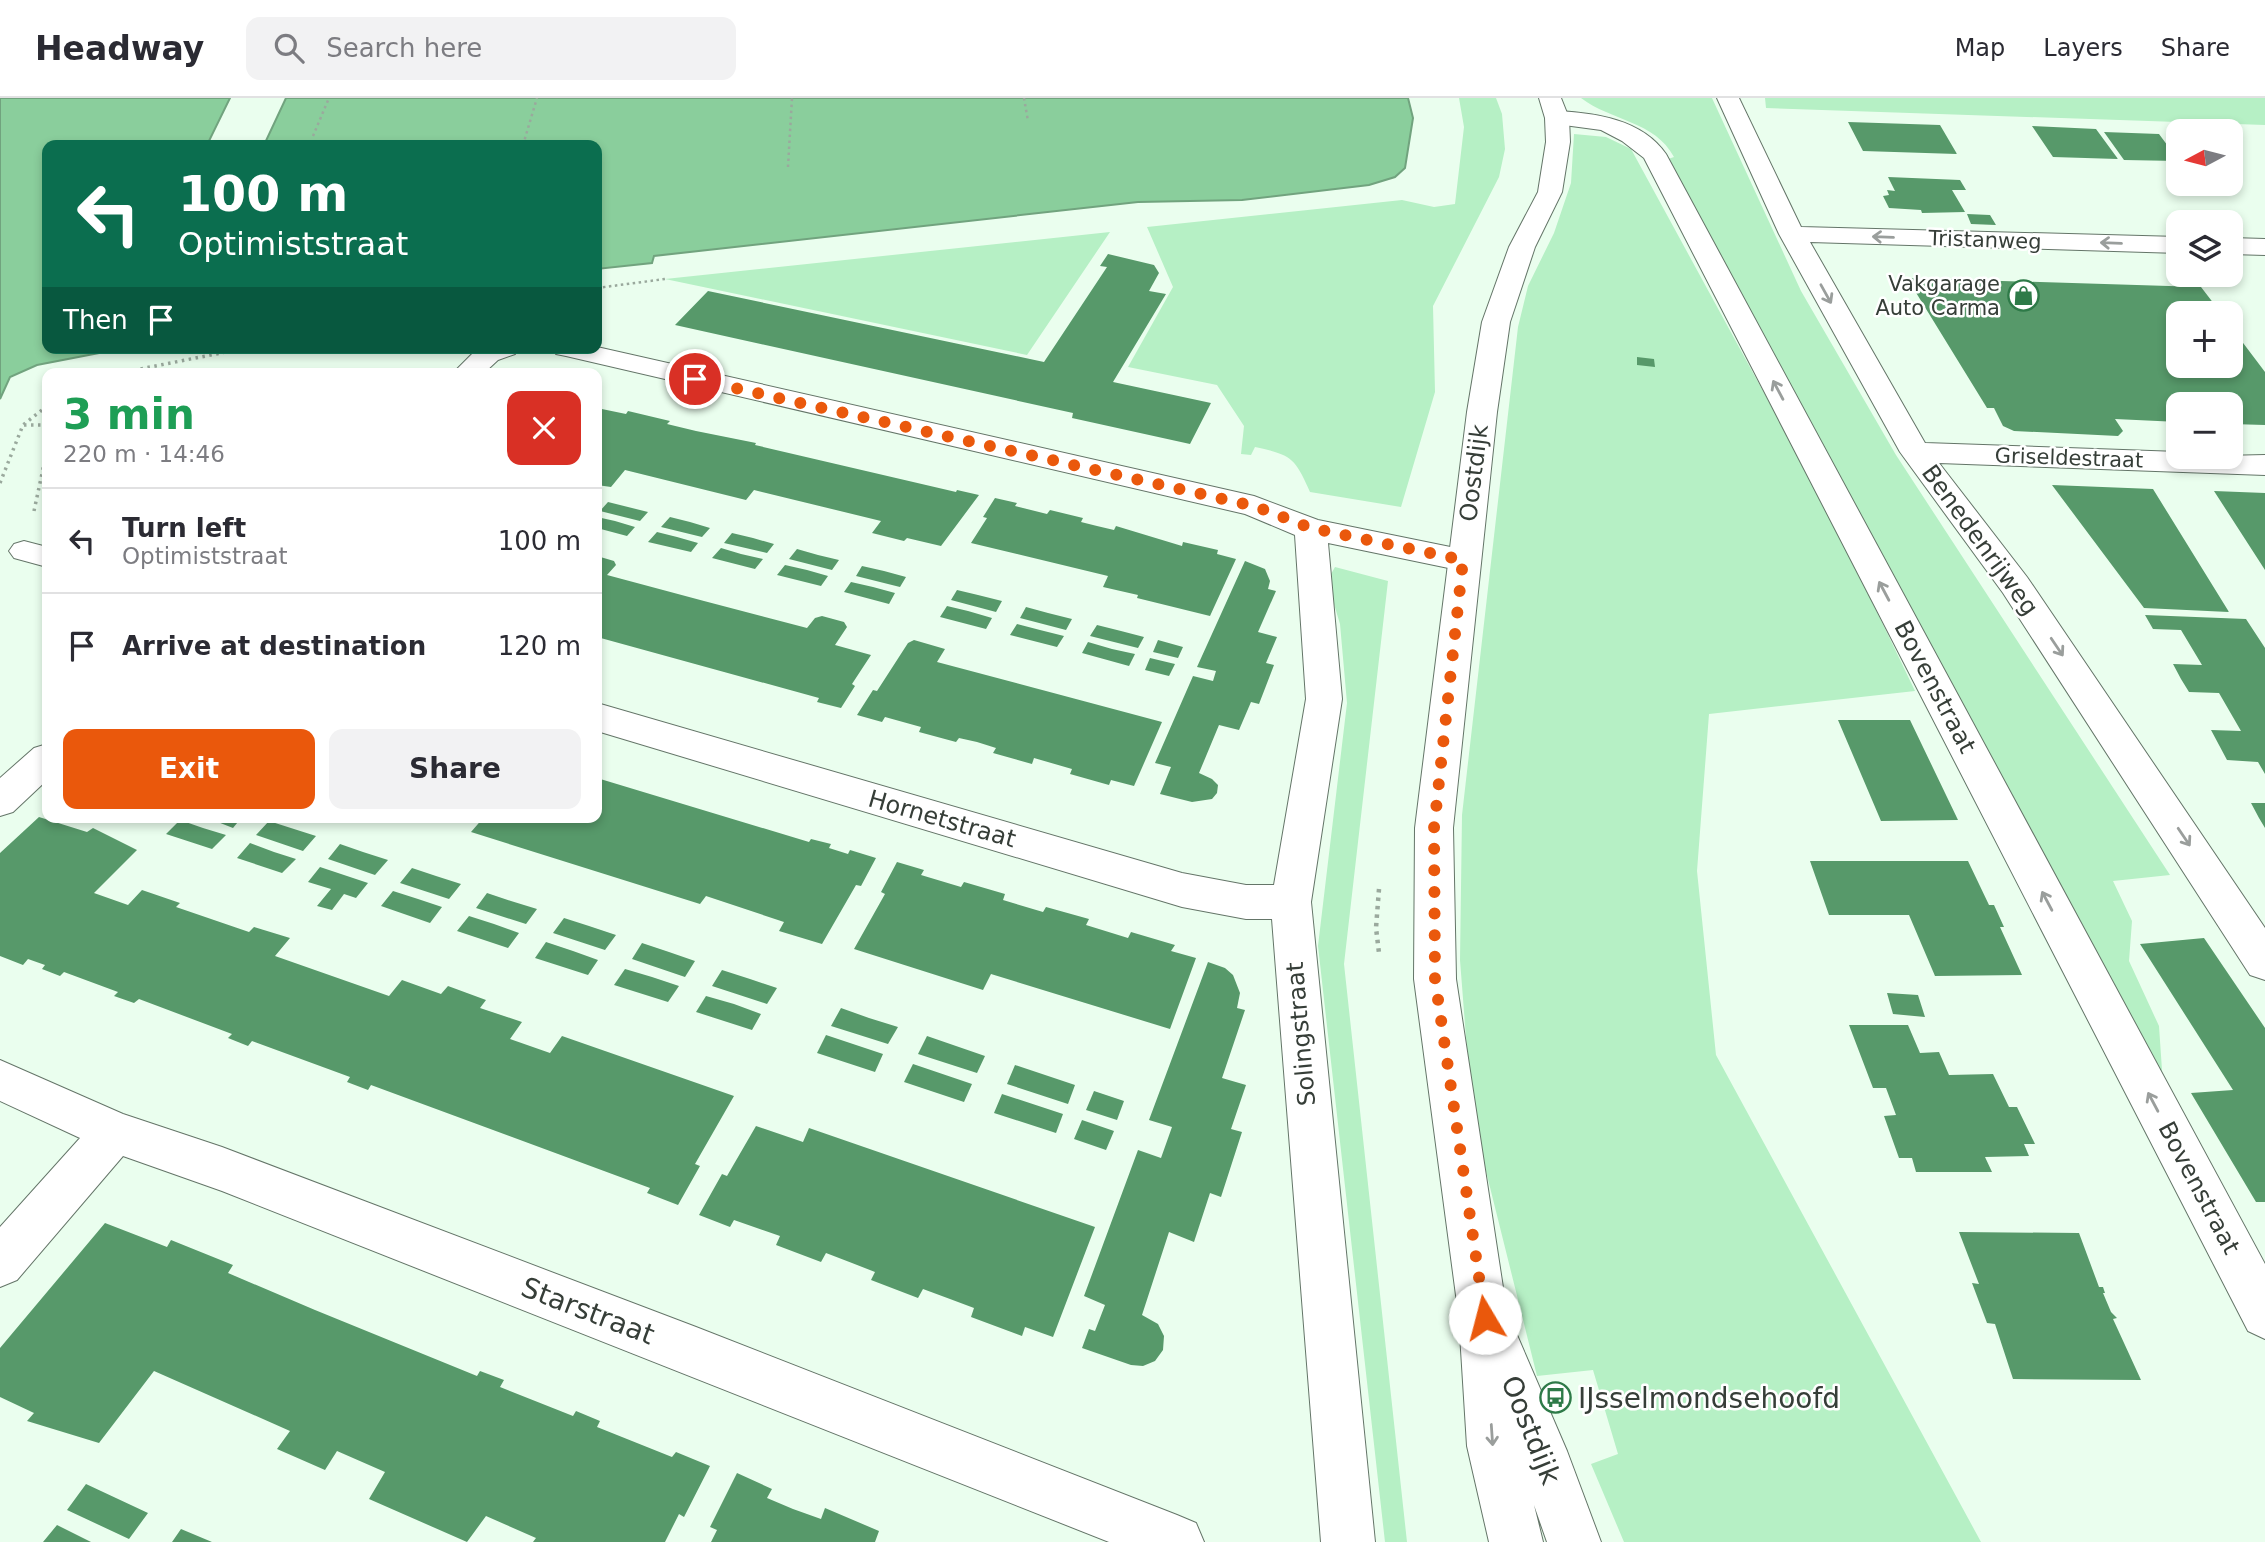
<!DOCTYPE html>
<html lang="en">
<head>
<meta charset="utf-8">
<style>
  body { margin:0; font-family:"DejaVu Sans",sans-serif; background:#f2f2f3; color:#2b2b33; height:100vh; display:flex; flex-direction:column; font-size:26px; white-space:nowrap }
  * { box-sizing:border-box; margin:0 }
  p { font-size:23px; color:#7c7c81 }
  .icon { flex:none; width:38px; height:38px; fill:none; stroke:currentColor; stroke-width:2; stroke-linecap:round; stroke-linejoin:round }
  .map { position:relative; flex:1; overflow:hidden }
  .details { position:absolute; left:42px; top:270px; width:560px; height:455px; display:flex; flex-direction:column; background:#fff; border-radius:14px; box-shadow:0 4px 10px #0003 }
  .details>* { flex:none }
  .guide { position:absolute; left:42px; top:42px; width:560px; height:214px; border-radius:14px; box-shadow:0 4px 10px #0003; background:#0b6e4f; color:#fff; overflow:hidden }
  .needle { width:46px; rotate:263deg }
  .tools { position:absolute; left:2166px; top:21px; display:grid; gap:14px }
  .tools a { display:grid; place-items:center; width:77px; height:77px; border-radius:14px; background:#fff; box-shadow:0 4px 10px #0003; font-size:35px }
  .pin { position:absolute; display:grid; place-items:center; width:60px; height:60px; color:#fff; margin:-30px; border:4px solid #fff; border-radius:50%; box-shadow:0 2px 7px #0007 }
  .me { position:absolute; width:77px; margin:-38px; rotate:352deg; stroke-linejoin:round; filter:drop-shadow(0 0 5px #0008) }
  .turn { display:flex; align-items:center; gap:24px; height:147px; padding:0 21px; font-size:32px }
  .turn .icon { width:91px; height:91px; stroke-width:2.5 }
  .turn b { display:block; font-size:49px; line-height:60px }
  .then { display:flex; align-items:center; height:66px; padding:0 21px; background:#0003; gap:14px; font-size:26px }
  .round { display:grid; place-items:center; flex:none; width:74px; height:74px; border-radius:14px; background:#f2f2f3 }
  .headline { display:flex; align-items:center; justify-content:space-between; height:119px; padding:0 21px }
  h1 { font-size:42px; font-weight:800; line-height:52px; color:#1e9e55 }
  .cta { display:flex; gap:14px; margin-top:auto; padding:14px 21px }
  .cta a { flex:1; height:80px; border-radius:14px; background:#ea580c; color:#fff; font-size:28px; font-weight:800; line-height:80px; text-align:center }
  .cta a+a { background:#f2f2f3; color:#2b2b33 }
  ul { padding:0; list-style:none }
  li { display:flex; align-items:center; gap:21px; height:105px; padding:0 21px; border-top:2px solid #e1e1e2 }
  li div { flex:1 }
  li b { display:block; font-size:26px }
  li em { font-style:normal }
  header { display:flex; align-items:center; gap:42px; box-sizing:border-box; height:98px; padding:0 35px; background:#fff; border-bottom:2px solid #e1e1e2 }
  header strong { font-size:33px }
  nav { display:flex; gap:38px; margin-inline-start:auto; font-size:24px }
  .search { width:490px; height:63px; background:#f2f2f3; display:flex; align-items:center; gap:18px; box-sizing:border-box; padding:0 24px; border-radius:14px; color:#7c7c81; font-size:26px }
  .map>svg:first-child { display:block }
</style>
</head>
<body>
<header>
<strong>Headway</strong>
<div class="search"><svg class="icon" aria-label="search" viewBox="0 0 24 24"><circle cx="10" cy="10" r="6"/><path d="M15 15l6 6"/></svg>Search here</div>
<nav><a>Map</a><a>Layers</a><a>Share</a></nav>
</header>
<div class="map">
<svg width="2265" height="1444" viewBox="0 0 2265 1444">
  <rect width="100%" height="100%" fill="#eafeee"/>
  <path fill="#b6f0c5" d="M1459,0H1496L1502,16L1505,51L1499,79L1433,208L1435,294L1401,409L1310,394C1295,360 1292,357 1255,349L1251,357L1241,356L1244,328L1217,287L1128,269L1173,189L1147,129L1402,102L1434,109L1455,106L1464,29Z
    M1581,0H1712L1801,193L1896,357L2170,777L2113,783L2132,823L2129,863L2159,928L2163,987L1668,61L1674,59C1655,23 1611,23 1581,0Z
    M1765,0H2265V27L1766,10Z
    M1574,36L1606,39L1631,51L1830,416L1915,593L1709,616L1697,773L1716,957L1981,1444H1624L1591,1366L1618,1356L1593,1272L1537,1278L1472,1017L1460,862L1462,717L1518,229L1528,188L1554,135L1571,85Z
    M1110,134L1027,257L665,181Z
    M1335,469L1388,483L1344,866L1407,1444H1385L1318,848L1347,605L1340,526L1327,483Z"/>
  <path fill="#8ace9c" stroke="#71a37e" stroke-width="2" d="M0,0H230L207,47H47V250H125L37,267L10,279L0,301Z
    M286,0H1408L1413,20L1405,70L1395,79L1369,87L1242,102L1138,104L654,158L652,165L597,171V47H264Z"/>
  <path fill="#57996a" d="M1848,24L1940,27L1957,56L1863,53Z
    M2032,28L2096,31L2118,61L2053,59Z
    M2104,34L2159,36L2179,63L2124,62Z
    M1888,79L1960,82L1966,92H1952L1965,114L1922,115L1921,112L1889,110L1883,98L1889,97L1887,92L1895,93Z
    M1967,116L1990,117L1996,127L1971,126Z
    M1108,156L1154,167L1159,175L1149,193L1166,196L1113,284L1211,305L1190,346L1072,320L1073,315L675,227L708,193L1044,264L1107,169L1100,168Z
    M1907,180L2201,189L2221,215H2179V268H2231V229L2265,274V327L2231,326V306H2179V324L2115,321L2123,333L2118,338L2014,333L2003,328L1994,310H1987Z
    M1637,259L1654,261L1655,269L1637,267Z
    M597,310L626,316L628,313L670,323L667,326L696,333L756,345L755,347L956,394L957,392L979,397L941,448L907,440L904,443L872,435L881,423L754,392L746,402L625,372L611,389L597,387Z
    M2052,387L2153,391L2229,514L2144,510Z
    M2214,393L2265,395V472Z
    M995,400L1017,405L1015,408L1047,416L1050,412L1083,420L1081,424L1097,428L1114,432L1116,428L1182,448L1183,444L1218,452L1217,456L1236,461L1210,518L1137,500L1138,497L1103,489L1108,478L971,445L987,420L983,419Z
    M608,404L648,414L640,423L600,413Z
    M597,419L615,423L635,429L627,438L597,430Z
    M670,419L690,424L710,430L702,439L661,429Z
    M657,434L677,439L698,445L691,454L648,444Z
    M732,435L753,440L774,446L767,455L724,445Z
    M721,450L741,456L763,461L755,471L712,460Z
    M797,451L818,457L839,462L832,472L789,461Z
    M597,458L614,463L616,467L607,477L704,503L807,530L815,520L822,518L844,524L847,529L835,547L871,557L852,586L855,588L841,610L817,604L819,600L597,539Z
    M1245,463L1265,471L1270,483L1268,491L1276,493L1258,534L1277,539L1266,565L1274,567L1259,606L1251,604L1239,632L1219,627L1199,675L1212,681L1218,687L1217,695L1212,701L1192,704L1160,696L1171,669L1155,665L1193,578L1213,583L1216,573L1197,569Z
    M785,467L807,472L828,478L821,488L777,477Z
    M862,468L884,473L906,479L900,489L856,478Z
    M851,484L873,489L895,495L889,506L844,494Z
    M957,492L978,497L1002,503L996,514L951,502Z
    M947,508L968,513L992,520L986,531L940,519Z
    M1026,509L1048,515L1072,521L1066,532L1020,520Z
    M2145,517L2246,521L2265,550V676L2258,664L2227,662L2211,632L2241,633L2219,595L2189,594L2181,581L2173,566L2202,567L2181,532L2153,531Z
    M1017,526L1040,532L1064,538L1057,549L1010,537Z
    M1097,527L1121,533L1144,539L1138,550L1090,538Z
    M914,542L945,551L937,564L1162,624L1134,688L1111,682L1109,687L1070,676L1072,671L1034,660L1032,666L993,655L996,650L977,644L959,640L956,644L919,634L921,629L885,619L882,624L857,617L873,592L877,593L908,545Z
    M1158,542L1183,549L1178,560L1153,554Z
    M1088,544L1112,551L1135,556L1129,568L1082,555Z
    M1150,560L1175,566L1169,578L1145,572Z
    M1838,622H1910L1958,722L1881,723Z
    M597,680L809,744L811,741L831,746L829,750L848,756L850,752L876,760L861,788L856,787L822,846L779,833L784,824L706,798L700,806L471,734L484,719H597Z
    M2251,705H2265V730L2259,720Z
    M39,719L87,734L93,730L137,752L94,795L128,807L142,792L180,805L176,809L249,834L254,829L290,840L275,858L389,898L402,882L441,896L448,888L486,902L480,910L522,924L510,941L550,955L562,938L734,998L695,1066L700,1068L678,1107L647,1095L650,1090L371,987L368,992L347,984L350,979L252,943L248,948L228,940L232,936L139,901L134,905L114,898L118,894L64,874L60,878L42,871L45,867L28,861L23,867L0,858V755Z
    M205,719H242L233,730Z
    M180,722L203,730L226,737L212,751L166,736Z
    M269,723L294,731L316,738L303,753L256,737Z
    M250,745L274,754L296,761L282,775L237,760Z
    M340,746L363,754L388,762L375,777L328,761Z
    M1810,763H1968L1989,807H1994L2004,829H2000L2022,877L1935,878L1909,817H1829Z
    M897,764L924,772L921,777L961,789L964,784L1005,796L1003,802L1043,814L1046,809L1089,821L1086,827L1128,840L1131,834L1175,847L1171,853L1196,860L1170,931L991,876L983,892L854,851L885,796L881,794Z
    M320,769L368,785L356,800L344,796L332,812L317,808L331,791L308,784Z
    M412,770L436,778L461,786L449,801L400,785Z
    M393,793L418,801L442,809L430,825L381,808Z
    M487,795L511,803L537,811L526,826L476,810Z
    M469,818L494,826L519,835L508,850L457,833Z
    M564,820L589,828L616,837L605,852L553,835Z
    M2204,840L2265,930V1104H2256L2191,995L2233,992L2140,846Z
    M546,844L573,853L598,862L588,877L535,860Z
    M642,845L669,854L695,863L685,879L632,861Z
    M1208,864L1225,870L1233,877L1240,895L1237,910L1245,912L1222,980L1246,987L1231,1031L1242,1034L1221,1099L1210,1095L1194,1144L1169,1134L1142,1217L1158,1226L1164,1238L1163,1252L1155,1263L1143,1268L1131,1267L1082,1250L1089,1231L1095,1233L1105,1207L1084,1198L1138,1052L1161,1060L1172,1029L1149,1022Z
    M625,871L652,879L679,888L668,904L614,887Z
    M722,872L750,881L777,890L767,906L712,888Z
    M1887,895L1918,897L1925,919L1893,916Z
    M706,898L734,906L761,916L752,932L696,914Z
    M841,910L869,920L898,929L888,946L831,928Z
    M1849,927H1908L1920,955L1939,954L1949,977L1993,976L2009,1009H2017L2035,1046H2024L2029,1058L1985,1059L1992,1074H1916L1912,1060H1899L1884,1018L1896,1017L1886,990H1873Z
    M826,937L883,956L875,974L817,955Z
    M927,938L985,958L977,975L918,956Z
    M913,966L972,986L964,1004L904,984Z
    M1015,967L1075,987L1068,1006L1007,986Z
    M1094,993L1124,1003L1117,1022L1086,1012Z
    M1002,996L1063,1016L1056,1035L994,1015Z
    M1082,1022L1114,1033L1106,1052L1074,1041Z
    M756,1028L803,1044L809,1030L1095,1129L1053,1239L1025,1229L1022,1238L971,1219L974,1210L950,1201L923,1191L918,1200L871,1182L875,1174L852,1165L826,1155L821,1164L776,1147L780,1138L734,1122L730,1129L699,1117L722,1076L727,1078Z
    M105,1125L167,1149L171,1142L233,1167L228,1175L315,1212L477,1278L480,1273L504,1282L500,1289L573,1318L576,1313L600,1323L597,1329L672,1359L676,1354L710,1368L684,1419L679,1416L665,1444H533L536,1440L486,1418L467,1444L369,1401L385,1374L337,1353L325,1372L277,1351L290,1333L154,1273L99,1345L27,1323L34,1315L0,1299V1250Z
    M1959,1134L2079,1135L2099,1189H2103L2105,1195H2103L2111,1214L2117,1220L2113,1221L2141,1282L2013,1281L1995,1226L1987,1225L1972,1185L1979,1186Z
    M737,1375L772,1391L767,1400L793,1411L821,1421L825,1410L879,1433L875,1444H711L717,1432L710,1429Z
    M86,1386L148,1415L129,1441L67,1412Z
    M57,1427L91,1444H43Z
    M181,1431L212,1444H172Z"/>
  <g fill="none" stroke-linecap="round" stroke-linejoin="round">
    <defs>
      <path id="service" d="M24,443L47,449V469L14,460L9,453L14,446Z"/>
      <path id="minor" d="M1717,0H1739L1801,129L2179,139V155L1810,144L1925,345L2179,354V359L2265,357V377L1939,365L2027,479L2265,830V882L2250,877L2003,495L1900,354L1779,136Z
        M1557,13C1595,15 1642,21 1666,56L2265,1166V1241L2248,1233L1644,60L1622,43L1601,32L1549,25L1545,20L1549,15Z
        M2231,140L2265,141V157L2231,156Z
        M597,249L1254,398L1318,422L1475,454L1479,462L1475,470L1463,473L1328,445L1342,601L1311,804L1375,1444H1321L1272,821H1246L1182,809L597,633V605L1182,775L1246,787H1274L1306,601L1295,437L1245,416L566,258L556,256L552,250Z
        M478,250H519L515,256L498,262L484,275H453Z
        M47,646V682L13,714L0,718V680L34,650Z
        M0,962L123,1016L222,1049L696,1229L1177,1417L1196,1425L1204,1444H1109L222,1093L123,1058L17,1182L0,1189V1129L80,1040L0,1003Z"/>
      <path id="tertiary" d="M1539,0H1561L1569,20L1570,44L1562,94L1535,149L1510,224L1497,314L1453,730L1456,881L1509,1229L1514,1230L1567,1353L1601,1444H1547L1534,1407L1543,1444H1489L1467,1348L1459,1220L1414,881L1415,730L1467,314L1482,224L1509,149L1538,94L1546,44L1545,20Z"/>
    </defs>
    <use href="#service" stroke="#647568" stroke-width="2"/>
    <use href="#minor" stroke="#647568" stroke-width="2"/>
    <use href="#tertiary" stroke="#647568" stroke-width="2"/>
    <path stroke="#9aa99d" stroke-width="2.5" stroke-dasharray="2.5 3.5" stroke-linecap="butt" d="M1024,0L1028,23
      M313,38L329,0
      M523,47L537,0
      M788,69L792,0
      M597,190L665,181
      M222,254L243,250"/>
    <path stroke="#9aa99d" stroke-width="3.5" stroke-dasharray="2.5 4.5" stroke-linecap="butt" d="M120,275L231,253
      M24,327H47
      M0,385L23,327L47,308
      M34,413L47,352"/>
    <path stroke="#9aa99d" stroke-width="4.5" stroke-dasharray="3.5 5" stroke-linecap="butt" d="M1379,791L1376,830L1379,855"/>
    <use href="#service" fill="#fff" fill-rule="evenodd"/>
    <use href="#minor" fill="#fff" fill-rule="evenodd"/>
    <use href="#tertiary" fill="#fff" fill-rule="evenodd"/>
  </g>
  <defs><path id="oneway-shaft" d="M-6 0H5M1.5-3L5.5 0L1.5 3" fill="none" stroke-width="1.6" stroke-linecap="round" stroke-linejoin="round" transform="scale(1.75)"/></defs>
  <g stroke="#9a9e9c">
    <use href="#oneway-shaft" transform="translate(1883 139) rotate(-178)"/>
    <use href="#oneway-shaft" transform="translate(2111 145) rotate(-178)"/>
    <use href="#oneway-shaft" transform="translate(1826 196) rotate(61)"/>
    <use href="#oneway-shaft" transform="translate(1778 292) rotate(-118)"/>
    <use href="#oneway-shaft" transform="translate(1884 493) rotate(-118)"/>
    <use href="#oneway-shaft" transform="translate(2057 549) rotate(56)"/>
    <use href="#oneway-shaft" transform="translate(2184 739) rotate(56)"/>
    <use href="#oneway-shaft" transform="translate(2047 803) rotate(-118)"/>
    <use href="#oneway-shaft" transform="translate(2153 1004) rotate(-118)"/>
    <use href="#oneway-shaft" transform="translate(1492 1337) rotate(86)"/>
  </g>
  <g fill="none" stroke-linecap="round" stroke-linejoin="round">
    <path stroke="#ea580c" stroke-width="12" stroke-dasharray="0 21.6" d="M695,281L1254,408L1311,430L1463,462L1434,730L1435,881L1485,1220"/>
  </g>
  <defs>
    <symbol id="shop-ring" viewBox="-11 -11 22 22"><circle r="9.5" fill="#fff" stroke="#2e7a48" stroke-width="1.5"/><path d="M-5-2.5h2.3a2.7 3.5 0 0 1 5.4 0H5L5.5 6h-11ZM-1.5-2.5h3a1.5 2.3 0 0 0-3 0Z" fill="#2e7a48"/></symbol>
    <symbol id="bus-ring" viewBox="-11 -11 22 22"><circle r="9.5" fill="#fff" stroke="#2e7a48" stroke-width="1.5"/><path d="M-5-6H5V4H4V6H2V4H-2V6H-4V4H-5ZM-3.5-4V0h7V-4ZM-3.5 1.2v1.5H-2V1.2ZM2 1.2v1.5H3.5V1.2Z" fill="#2e7a48"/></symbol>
  </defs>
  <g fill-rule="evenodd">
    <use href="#shop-ring" x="2006" y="180" width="35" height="35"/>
    <use href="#bus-ring" x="1538" y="1282" width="35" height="35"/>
  </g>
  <g text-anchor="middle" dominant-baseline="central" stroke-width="5" stroke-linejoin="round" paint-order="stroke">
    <g font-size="21" fill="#363e38" stroke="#fff">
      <text transform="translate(1985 142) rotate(2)">Tristanweg</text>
      <text transform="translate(2069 360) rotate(2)">Griseldestraat</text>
    </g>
    <g font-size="21" fill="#363e38" stroke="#fff" text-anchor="end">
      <text x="2000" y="186">Vakgarage<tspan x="2000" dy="24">Auto Carma</tspan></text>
    </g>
    <g font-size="24" fill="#363e38" stroke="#fff">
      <text transform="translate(1474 375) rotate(-83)">Oostdijk</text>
      <text transform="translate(1980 442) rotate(54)">Benedenrijweg</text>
      <text transform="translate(1935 589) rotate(62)">Bovenstraat</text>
      <text transform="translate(942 721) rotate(16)">Hornetstraat</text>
      <text transform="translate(1301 936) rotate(-95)">Solingstraat</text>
      <text transform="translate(2199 1090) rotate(62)">Bovenstraat</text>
    </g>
    <g font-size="28" fill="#363e38" stroke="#fff">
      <text transform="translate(588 1213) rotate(21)">Starstraat</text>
      <text transform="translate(1531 1332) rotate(68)">Oostdijk</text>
    </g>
    <g font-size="28" fill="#363e38" stroke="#fff" text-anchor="start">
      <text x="1578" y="1300">IJsselmondsehoofd</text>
    </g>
  </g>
</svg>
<div class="tools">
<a><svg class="needle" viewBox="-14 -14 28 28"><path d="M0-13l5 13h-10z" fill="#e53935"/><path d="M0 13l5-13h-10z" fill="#7c7c81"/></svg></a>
<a><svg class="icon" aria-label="layers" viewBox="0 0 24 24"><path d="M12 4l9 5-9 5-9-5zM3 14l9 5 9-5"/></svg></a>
<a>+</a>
<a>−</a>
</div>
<div class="pin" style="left:695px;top:281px;background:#d93025"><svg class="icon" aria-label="arrive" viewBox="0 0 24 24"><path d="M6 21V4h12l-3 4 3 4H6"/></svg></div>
<svg class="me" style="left:1485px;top:1220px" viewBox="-20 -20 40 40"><circle r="19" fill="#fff"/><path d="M0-13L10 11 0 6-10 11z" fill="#ea580c"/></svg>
<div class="guide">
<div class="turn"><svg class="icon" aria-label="left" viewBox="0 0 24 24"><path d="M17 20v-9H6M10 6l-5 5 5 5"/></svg><div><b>100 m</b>Optimiststraat</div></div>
<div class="then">Then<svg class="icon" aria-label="arrive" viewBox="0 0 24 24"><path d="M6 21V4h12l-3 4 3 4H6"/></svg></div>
</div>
<section class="details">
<div class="headline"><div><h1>3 min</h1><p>220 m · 14:46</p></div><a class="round" style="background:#d93025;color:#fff"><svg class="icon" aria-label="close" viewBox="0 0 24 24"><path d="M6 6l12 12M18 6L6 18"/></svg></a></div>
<ul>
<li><svg class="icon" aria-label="left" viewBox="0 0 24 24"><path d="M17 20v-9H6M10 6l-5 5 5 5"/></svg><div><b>Turn left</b><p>Optimiststraat</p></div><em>100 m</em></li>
<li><svg class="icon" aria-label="arrive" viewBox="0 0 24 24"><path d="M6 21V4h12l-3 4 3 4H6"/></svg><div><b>Arrive at destination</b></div><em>120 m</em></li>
</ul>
<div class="cta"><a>Exit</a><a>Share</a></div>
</section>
</div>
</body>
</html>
